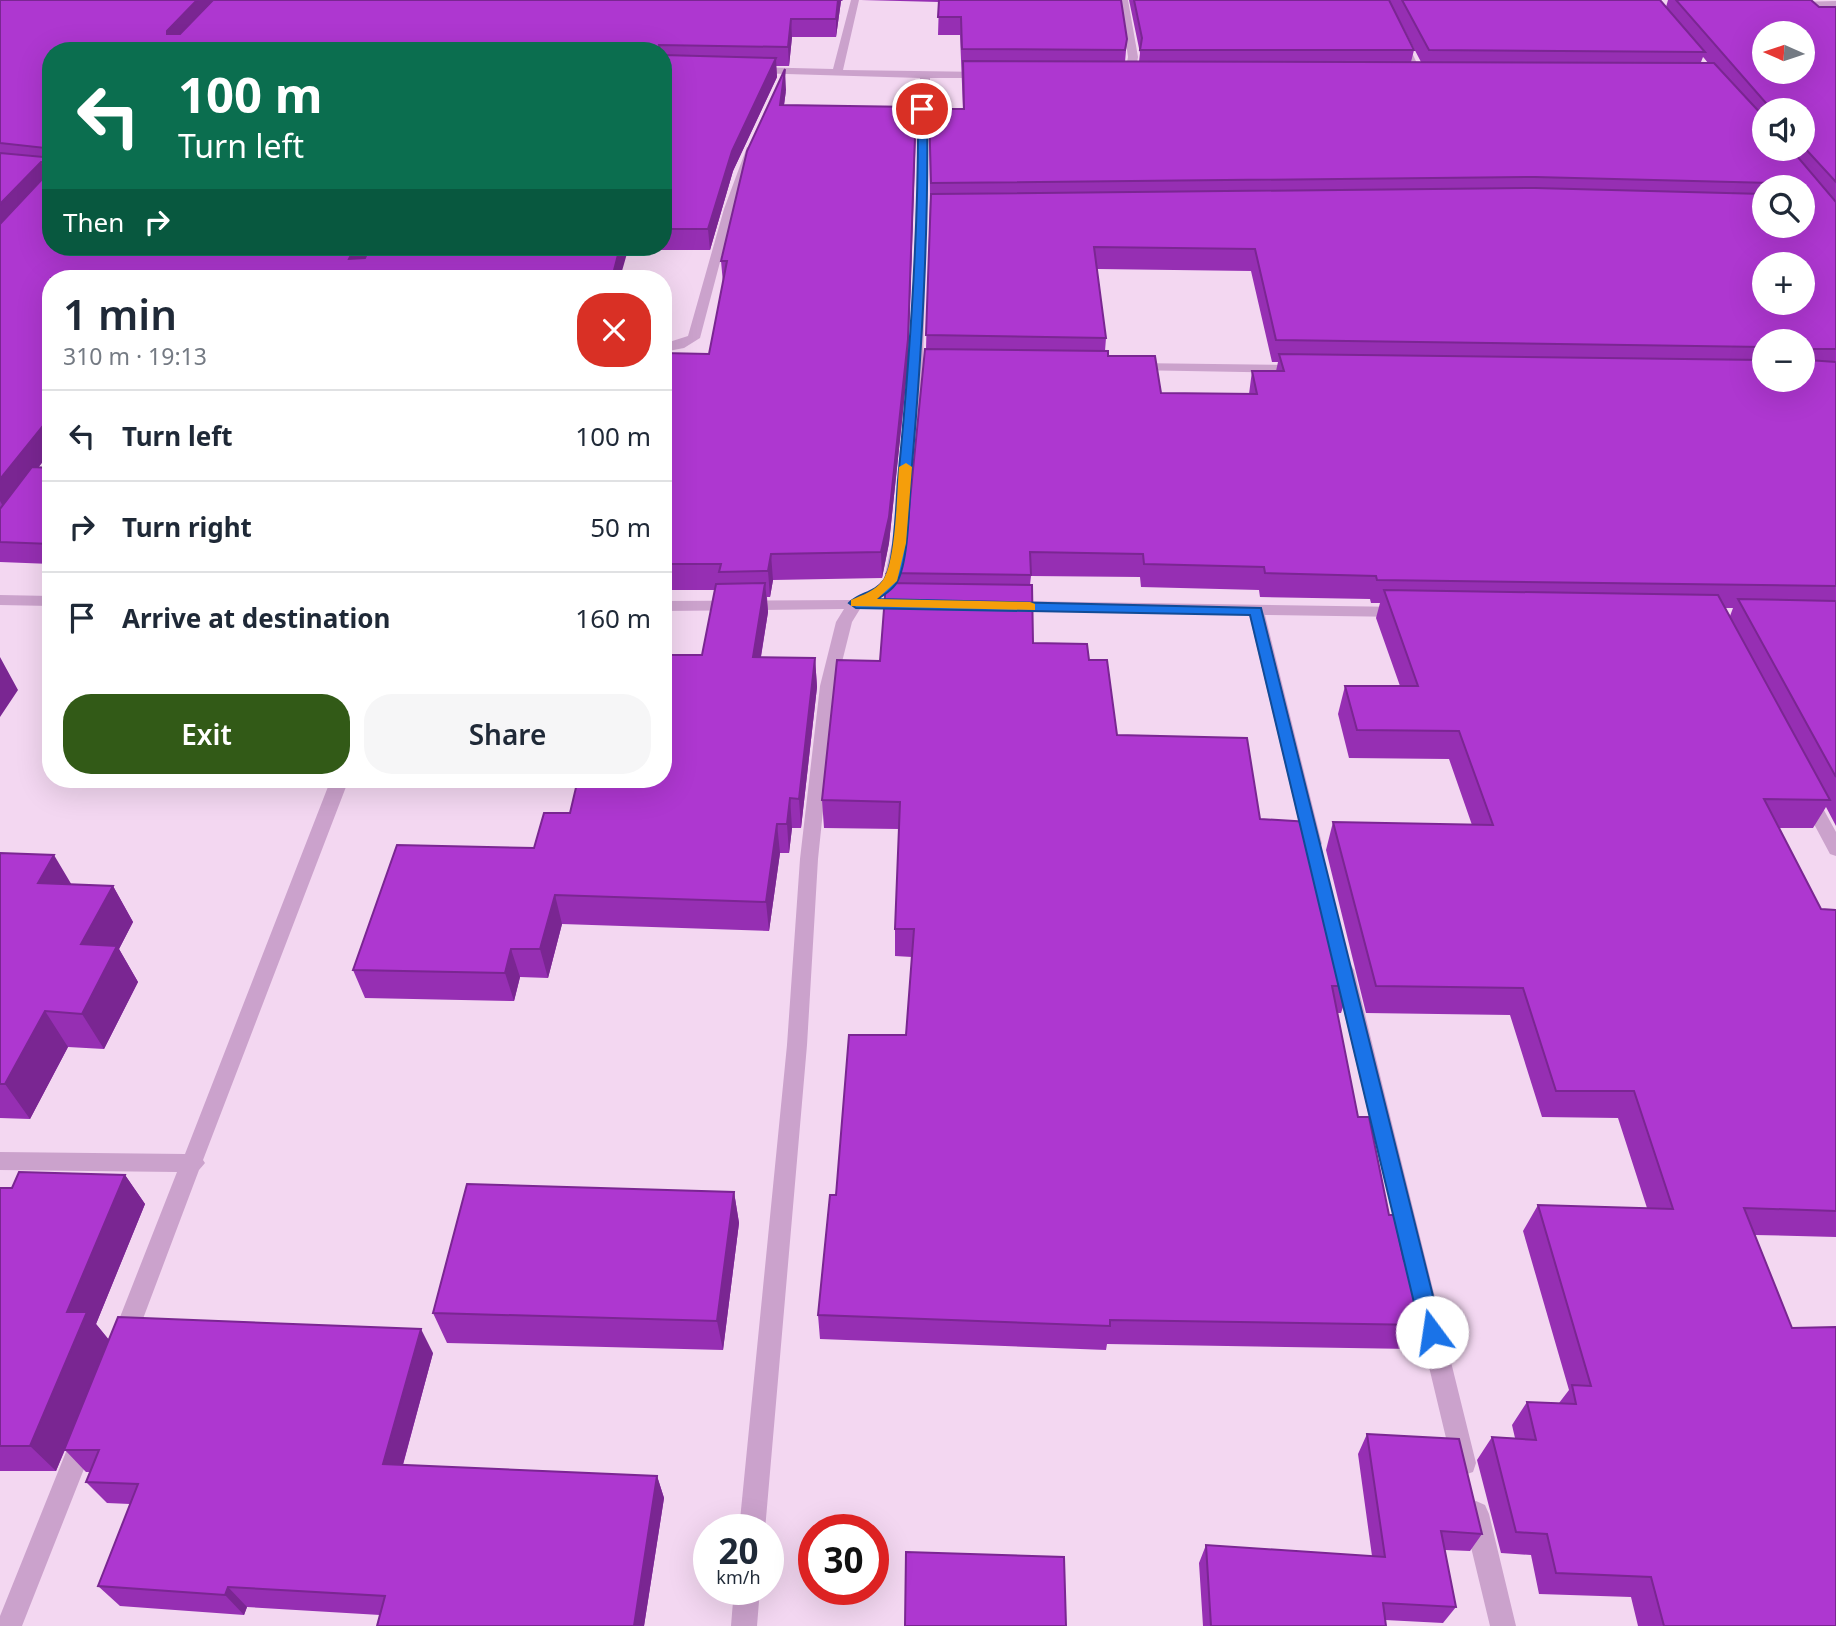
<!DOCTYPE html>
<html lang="en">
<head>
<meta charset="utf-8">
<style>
  body { margin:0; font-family:"Noto Sans",sans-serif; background:#f6f6f7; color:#1f2937; height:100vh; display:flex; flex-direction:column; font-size:26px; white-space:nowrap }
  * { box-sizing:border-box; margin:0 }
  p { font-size:23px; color:#747a83 }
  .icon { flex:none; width:38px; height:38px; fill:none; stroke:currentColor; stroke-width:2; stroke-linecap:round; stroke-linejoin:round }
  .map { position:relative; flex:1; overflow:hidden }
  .panel { position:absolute; left:42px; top:270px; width:630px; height:518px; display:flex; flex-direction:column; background:#fff; border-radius:28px; box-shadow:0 7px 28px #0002 }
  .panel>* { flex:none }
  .hud { position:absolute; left:42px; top:42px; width:630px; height:214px; border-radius:28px; box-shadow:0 7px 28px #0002; background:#0b6e4f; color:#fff; overflow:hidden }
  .needle { width:46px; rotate:273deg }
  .tools { position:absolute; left:1752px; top:21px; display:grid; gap:14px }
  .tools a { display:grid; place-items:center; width:63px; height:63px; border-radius:50%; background:#fff; box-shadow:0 7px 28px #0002; font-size:35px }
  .speed { position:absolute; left:693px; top:1514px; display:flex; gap:14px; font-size:35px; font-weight:700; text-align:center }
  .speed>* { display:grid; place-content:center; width:91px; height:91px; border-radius:50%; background:#fff; box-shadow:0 7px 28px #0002; line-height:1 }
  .speed small { font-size:18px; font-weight:400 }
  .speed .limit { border:10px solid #d22; background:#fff; color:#111 }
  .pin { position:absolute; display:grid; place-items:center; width:60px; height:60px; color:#fff; margin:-30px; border:4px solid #fff; border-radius:50%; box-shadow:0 2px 7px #0007 }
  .me { position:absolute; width:77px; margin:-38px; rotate:346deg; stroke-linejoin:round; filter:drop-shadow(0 0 5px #0008) }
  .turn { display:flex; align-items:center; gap:24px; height:147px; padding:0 21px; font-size:32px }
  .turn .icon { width:91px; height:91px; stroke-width:2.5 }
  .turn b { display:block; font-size:49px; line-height:60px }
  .then { display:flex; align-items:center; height:66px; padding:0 21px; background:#0003; gap:14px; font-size:26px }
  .round { display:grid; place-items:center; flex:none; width:74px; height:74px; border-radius:28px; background:#f6f6f7 }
  .headline { display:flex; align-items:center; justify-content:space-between; height:119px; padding:0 21px }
  h1 { font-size:42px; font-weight:600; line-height:52px }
  .action { display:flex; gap:14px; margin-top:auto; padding:14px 21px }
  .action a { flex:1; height:80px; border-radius:28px; background:#325a17; color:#fff; font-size:28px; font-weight:600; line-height:80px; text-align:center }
  .action a+a { background:#f6f6f7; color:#1f2937 }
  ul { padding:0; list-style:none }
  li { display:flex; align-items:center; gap:21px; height:91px; padding:0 21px; border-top:2px solid #e0e1e3 }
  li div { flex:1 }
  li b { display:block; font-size:26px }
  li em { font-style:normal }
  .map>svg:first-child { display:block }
</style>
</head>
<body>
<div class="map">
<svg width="1836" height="1626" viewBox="0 0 1836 1626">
  <rect width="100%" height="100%" fill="#f3d7f1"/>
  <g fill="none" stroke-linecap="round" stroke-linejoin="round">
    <path fill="#cba2cc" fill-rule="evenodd" d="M851,0H859L843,70L985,72L990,75L985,78H930L923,364L906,543L898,581L878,599H908L916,604L908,609H860L852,622L836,686L818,859L807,1045L765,1530H739L787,1045L800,859L820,686L836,622L844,609L663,611V601L851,600L870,592L884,579L892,543L911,364L920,78L754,73L749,70L754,67L833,69Z
      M1120,0H1128L1138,57L1135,74L1130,77L1125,74L1128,57Z
      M1379,0H1387L1423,76L1415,74Z
      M1836,1V7L1794,8L1790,5L1794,2Z
      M747,147L756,149L734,209L700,338L684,348L663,352V344L688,336L724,209Z
      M1134,363L1298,365L1304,369L1298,373L1130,370L1128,367Z
      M0,595L51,596V606L0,605Z
      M1010,601L1402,607L1410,612L1402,617L1265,615L1322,844L1313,851L1304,844L1249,614L1005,609L1002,606Z
      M331,779H349L203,1160L205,1163L199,1170L135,1340L131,1348L123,1351L115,1348L111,1340L177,1172L0,1170V1152L185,1154Z
      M1808,790L1814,792L1836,832V856L1830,854L1799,796Z
      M1344,962L1351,965L1354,970L1476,1463L1473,1472L1464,1475L1455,1472L1452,1463L1334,970L1337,965Z
      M83,1429L92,1432L95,1441L22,1626H0V1616L74,1432Z
      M1476,1501L1485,1505L1489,1514L1516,1626H1490L1463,1514L1467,1505Z
      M734,1589H760L757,1626H731Z"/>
  </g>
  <path fill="#962fb3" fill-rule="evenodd" d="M0,0H843L841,1L836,37H792L789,66H776L777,77L733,171L710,250H628L51,278V451L38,468H51V564L0,562ZM51,51H663V247H370Z
    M861,0H1121L1127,39L1125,62H1139L1140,53L1129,0H1660L1666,7L1668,0H1811L1819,7H1836V826L1826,807L1813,828H1778L1821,909L1836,910V1237L1755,1235L1836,1626H1638L1631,1597L1539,1594L1531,1555L1501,1553L1477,1460L1492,1437L1515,1438L1512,1425L1527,1402L1559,1403L1569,1390L1523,1231L1538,1205L1647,1208L1618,1118L1542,1117L1510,1015L1366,1013L1326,850L1333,822L1472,825L1449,759L1349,758L1338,714L1345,686H1400L1376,618L1380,603H1371L1370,599L1260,597L1259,590L1141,587L1140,577L1031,576L1030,585L1033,643L1089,660L1117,735L1260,819L1350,986L1341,1013H1337L1358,1117L1424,1325L1412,1349L1107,1344L1106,1350L820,1339L818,1315L836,1195L906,1035L912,957L895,956V929L899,829L824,828L822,800L880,661L887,583V573L900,558L908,520L926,349L930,199L929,109H963L960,35H938L939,2ZM1393,8L1421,62H1411L1414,50ZM1703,57L1704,58L1708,63L1701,62ZM1764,110H1802V149H1764ZM1764,187H1802L1764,226ZM1097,269L1251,271L1272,362H1278L1276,371H1252L1249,394L1161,393L1108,356L1105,351L1106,338ZM1764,341H1802L1764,380ZM1725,608H1733L1730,616Z
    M786,90L784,105L916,107V129L908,364L889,543L882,578L773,580L770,597H767L768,612L761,657L815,658L817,687L801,828H792L789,853H780L769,931L562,924L548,978L520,977L514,1001L365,998L353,970L534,848L570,813L702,655L715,590H663V353L709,354L723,283L721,261Z
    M0,853L71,884L113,886L133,922L119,949L138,982L104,1049L68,1047L30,1119L0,1118Z
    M125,1175L145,1204L96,1324L109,1340L433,1353L403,1465L657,1476L664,1498L644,1626H377L380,1615L247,1607L244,1615L120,1606L98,1586L130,1504L107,1503L86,1482L90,1472H86L65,1450L56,1471H0V1188H12Z
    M734,1192L739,1223L723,1350L447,1343L433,1313Z
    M1367,1434L1482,1534L1470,1551L1445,1550L1456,1607L1443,1623L1385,1620L1386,1626H1203L1199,1563L1206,1545L1372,1556L1358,1454Z"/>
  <path fill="#7a2692" d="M197,0H219L173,49L167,34V31Z
    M838,0H843L841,1L836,37V19Z
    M791,19L792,37L789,66L788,47Z
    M776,58L777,77L733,171L710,250L708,229L732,151Z
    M785,69L786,90L781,127L780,105Z
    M916,107L908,364L889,543L882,578L881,552Z
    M41,162L49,182L0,233V204Z
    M355,247H370L355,278L349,259Z
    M620,247H628V250L620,278H612Z
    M51,416V451L5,510L0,501V479Z
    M771,554L773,580L770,597L768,571Z
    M765,583L768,612L756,686L753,657Z
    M0,657L18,690L0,717Z
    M815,658L817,687L801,828L799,799Z
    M790,798L792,828L789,853L787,824Z
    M777,824L780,853L769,931L766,902Z
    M54,855L76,892L38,883Z
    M113,886L133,922L119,949L138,982L104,1049L82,1014L81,944Z
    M555,895L562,924L548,978L540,949Z
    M511,949L520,977L514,1001L505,973Z
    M45,1011L68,1047L30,1119L5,1084Z
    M125,1175L145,1204L96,1324L109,1340L56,1471L30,1446L67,1312Z
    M734,1192L739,1223L723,1350L717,1321Z
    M421,1329L433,1353L397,1486L383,1464Z
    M657,1476L664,1498L644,1626H634Z
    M228,1587L247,1607L244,1615L225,1595Z"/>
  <path fill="#ae37d0" stroke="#7a2692" stroke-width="2" fill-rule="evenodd" d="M0,0H197L167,31V34H180L213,0H838L836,19H791L788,47L659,45L660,51H51V247H355L349,259L365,258L370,247H620L612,278H51V416L0,479V224L45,176V162H41L0,204V153L43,157L46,148L0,143Z
    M939,0H1121L1127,39L1125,50L962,49L961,17H938Z
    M1134,0H1389L1414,50H1140L1142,38Z
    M1402,0H1660L1705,52L1429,50Z
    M1676,0H1811L1819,7H1836V182L1802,145V110H1772ZM1764,33H1802V72H1764Z
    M663,55L776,58L732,151L708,229H663Z
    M963,61L1714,63L1764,117V149H1791L1836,202V349H1810L1805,358L1808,360L1836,362V586L1377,580L1376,576L1265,573L1264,567L1144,564L1143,554L1030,552L1031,575L887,573L900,558L908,520L925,349L1108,351V356H1155L1161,393L1257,394L1252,371H1284L1279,354L1764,360V380H1802V341H1764V347L1276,340L1255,249L1094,247L1106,338L926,335L931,194L1535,188L1764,194V226H1802V187H1774L1772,183L1535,177L931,183L929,109H964ZM1764,264H1802V303H1764Z
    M785,69L780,105L916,107L908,339L889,517L881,552L771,554L768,571L719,572L721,564H663V353L709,354L727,261H721L747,151Z
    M32,467L51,468V544L0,542V509Z
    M765,583L753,657L815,658L799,799L790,798L787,824H777L766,902L555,895L540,949H511L505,973L353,970L397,845L534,848L544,813H570L578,779H663V655H702L716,584Z
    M886,583L1032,585L1033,643L1087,644L1089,660H1107L1117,735L1247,738L1260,819L1310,822L1350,986H1332L1358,1117H1369L1389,1215H1394L1404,1261H1410L1424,1325L1110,1320V1326L818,1315L830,1195H836L849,1035H906L914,929H895L900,802L822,800L837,660L880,661Z
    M1384,590L1718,595L1830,800L1764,799L1821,909L1836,910V1211L1744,1208L1792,1328L1836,1327V1626H1664L1651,1577L1556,1573L1547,1534L1516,1532L1492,1437L1536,1440L1527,1402L1576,1404L1572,1385L1591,1386L1538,1205L1673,1209L1634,1091H1556L1523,988L1376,986L1333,822L1493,825L1459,731L1357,730L1345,686H1418Z
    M1738,599L1836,601V777Z
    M0,853L54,855L38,883L113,886L81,944L117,946L82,1014L45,1011L5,1084H0Z
    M19,1172L125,1175L67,1312H87L30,1446H0V1188H12Z
    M467,1184L734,1192L717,1321L433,1313Z
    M118,1317L421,1329L383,1464L657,1476L634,1626H377L385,1596L228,1587L225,1595L98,1586L138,1484L86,1482L99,1450H64Z
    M1367,1434L1459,1439L1482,1534L1441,1531L1456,1607L1383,1603L1386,1626H1211L1206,1545L1385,1557Z
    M906,1552L1064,1557L1066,1626H905Z"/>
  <path fill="#1a73e8" stroke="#114b97" stroke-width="2" d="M922,106L927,109C929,232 922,354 911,476C909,503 909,560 897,582C893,589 883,596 877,599L1261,608L1442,1332L1439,1339L1432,1342L1424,1339L1421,1332L1250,615L856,608L849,603C858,593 875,593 884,580C895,563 896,503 898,480C910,356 919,233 918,109Z"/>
  <path fill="#f59e0b" d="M906,463L912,467L906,543L897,581L877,599L1030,602L1035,604V610L851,606V600C862,595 876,591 883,580C896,562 897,491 899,467Z"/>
</svg>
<div class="tools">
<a><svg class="needle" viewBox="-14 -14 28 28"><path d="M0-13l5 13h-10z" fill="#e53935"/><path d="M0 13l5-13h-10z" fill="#747a83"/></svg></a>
<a><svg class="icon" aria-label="sound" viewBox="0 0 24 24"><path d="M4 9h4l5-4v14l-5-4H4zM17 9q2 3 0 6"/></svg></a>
<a><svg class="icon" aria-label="search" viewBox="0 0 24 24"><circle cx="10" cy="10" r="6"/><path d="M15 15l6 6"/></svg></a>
<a>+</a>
<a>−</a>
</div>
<div class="speed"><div>20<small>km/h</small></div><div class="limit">30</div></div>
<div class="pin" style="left:922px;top:109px;background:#d93025"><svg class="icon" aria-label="arrive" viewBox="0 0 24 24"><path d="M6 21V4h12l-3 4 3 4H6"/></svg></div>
<svg class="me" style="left:1432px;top:1332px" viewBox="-20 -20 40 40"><circle r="19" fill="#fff"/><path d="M0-13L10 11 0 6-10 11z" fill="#1a73e8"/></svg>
<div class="hud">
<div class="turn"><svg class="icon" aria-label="left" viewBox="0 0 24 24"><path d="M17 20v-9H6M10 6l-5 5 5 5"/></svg><div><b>100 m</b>Turn left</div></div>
<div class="then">Then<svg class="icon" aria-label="right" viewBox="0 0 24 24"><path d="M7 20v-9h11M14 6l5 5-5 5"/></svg></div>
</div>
<section class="panel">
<div class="headline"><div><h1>1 min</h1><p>310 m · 19:13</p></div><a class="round" style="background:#d93025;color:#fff"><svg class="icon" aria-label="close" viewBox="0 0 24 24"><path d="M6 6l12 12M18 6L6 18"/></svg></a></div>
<ul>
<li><svg class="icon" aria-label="left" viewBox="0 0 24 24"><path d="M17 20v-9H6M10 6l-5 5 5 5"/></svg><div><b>Turn left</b></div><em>100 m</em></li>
<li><svg class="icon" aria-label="right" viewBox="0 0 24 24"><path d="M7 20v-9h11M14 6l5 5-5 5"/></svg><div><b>Turn right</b></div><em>50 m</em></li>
<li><svg class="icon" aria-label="arrive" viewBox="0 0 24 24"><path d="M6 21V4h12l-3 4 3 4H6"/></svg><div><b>Arrive at destination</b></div><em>160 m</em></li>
</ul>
<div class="action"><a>Exit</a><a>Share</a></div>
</section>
</div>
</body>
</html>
